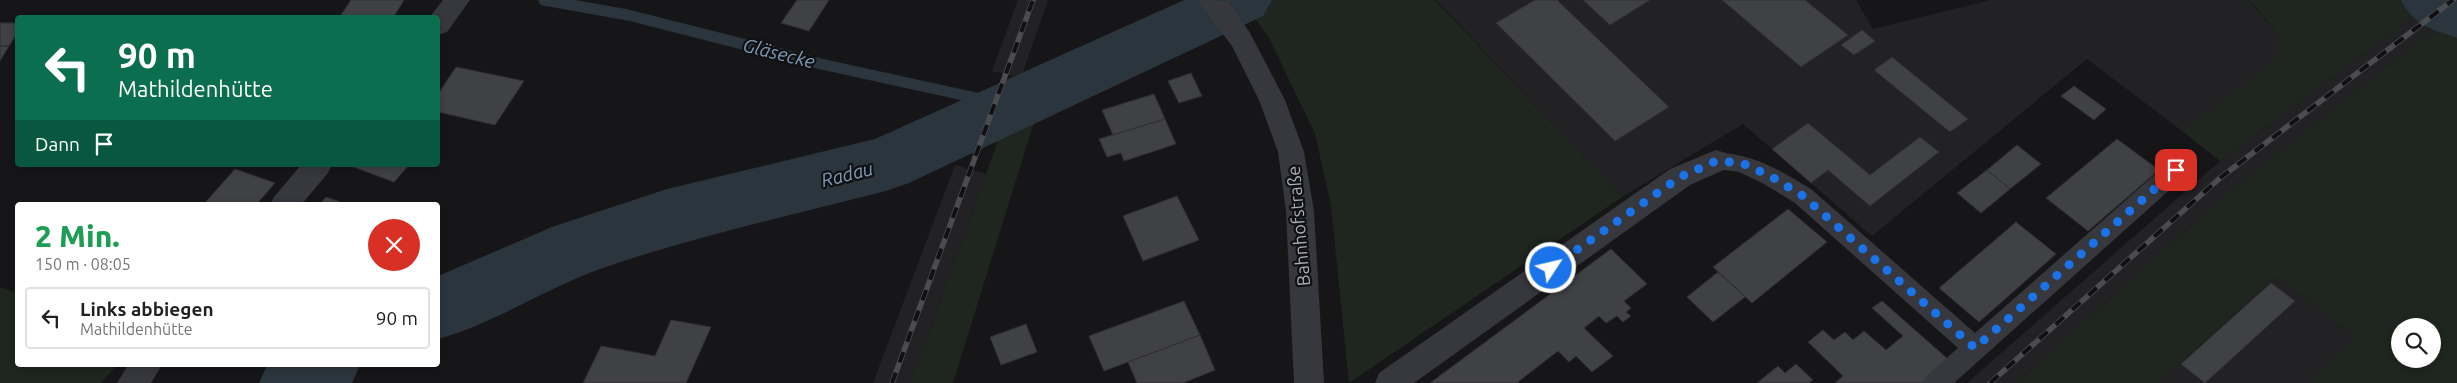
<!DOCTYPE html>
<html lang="de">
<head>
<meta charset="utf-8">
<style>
  body { margin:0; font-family:Ubuntu,sans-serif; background:#f2f2f2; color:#202124; height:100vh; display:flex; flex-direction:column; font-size:19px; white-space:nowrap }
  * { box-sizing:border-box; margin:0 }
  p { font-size:16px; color:#757577 }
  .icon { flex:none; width:28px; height:28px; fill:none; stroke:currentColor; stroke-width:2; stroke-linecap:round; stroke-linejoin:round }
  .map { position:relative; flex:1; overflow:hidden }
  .details { position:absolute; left:15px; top:202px; width:425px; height:165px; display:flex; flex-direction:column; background:#fff; border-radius:5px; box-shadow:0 2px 8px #0003 }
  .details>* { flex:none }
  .top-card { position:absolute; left:15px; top:15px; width:425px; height:152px; border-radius:5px; box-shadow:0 2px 8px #0003; background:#0b6e4f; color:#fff; overflow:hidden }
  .buttons { position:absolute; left:2391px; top:318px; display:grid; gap:10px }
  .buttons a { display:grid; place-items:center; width:50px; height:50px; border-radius:50%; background:#fff; box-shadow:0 2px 8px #0003; font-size:25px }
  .pin { position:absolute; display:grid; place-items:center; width:42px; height:42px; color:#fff; margin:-21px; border-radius:10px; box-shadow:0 2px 8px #0006 }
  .me { position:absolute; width:55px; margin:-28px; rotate:55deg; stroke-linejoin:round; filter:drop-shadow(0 0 4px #0008) }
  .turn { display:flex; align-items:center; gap:18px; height:105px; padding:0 20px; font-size:22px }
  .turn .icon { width:65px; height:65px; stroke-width:2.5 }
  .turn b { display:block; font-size:35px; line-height:42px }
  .then { display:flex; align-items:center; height:48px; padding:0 20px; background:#0003; gap:10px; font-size:19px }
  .round { display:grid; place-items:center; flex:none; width:52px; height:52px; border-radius:26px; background:#f2f2f2 }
  .headline { display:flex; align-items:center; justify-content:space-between; height:85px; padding:0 20px }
  h1 { font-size:30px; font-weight:800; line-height:38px; color:#1e9e55 }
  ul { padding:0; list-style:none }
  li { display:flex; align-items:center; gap:15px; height:62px; margin:0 10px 8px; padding:0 10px; border:2px solid #e0e0e0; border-radius:5px }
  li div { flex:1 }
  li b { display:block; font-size:19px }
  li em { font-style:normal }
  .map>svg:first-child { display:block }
</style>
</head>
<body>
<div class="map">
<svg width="2457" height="383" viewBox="0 0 2457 383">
  <rect width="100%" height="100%" fill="#161618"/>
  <path fill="#222225" d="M1018,0H1048L1021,78L992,71Z
    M1436,0H1856L1873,29L1991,0H2243L2250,2L2278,34V60L2182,131L2087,59L1872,236L1743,124L1622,197Z
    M2436,0H2457V26L2424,37L2223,197L2016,383H1967L2220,161Z
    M955,165L986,174L911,383H873Z
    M2276,276L2356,337L2307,383H2158Z"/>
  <path fill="#1e261f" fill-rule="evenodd" d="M1242,0H1435L1622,197L1349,383L1331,206L1315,134L1269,38Z
    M2243,0H2436L2220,161L2182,131L2278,59V34L2251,2Z
    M2457,26V383H2307L2356,337L2276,276L2158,383H2016L2223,197L2424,37ZM2400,326H2432V359H2400Z
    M1039,106L953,383H911L1005,121Z
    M0,287L17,293L18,365H117L101,383H0Z"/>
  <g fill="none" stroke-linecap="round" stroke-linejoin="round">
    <path stroke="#2b353d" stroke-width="11" d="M544,0L628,15L821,64L1013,106"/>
    <path fill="#2b353d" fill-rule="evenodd" d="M1184,0H1272L1263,16L909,183L886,191C789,216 691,237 597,270C543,290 493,324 438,339V276L552,227L667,189L875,139Z
      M2401,0H2457V38C2431,29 2414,25 2401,0Z
      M267,365H360L352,383H259Z"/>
  </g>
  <path fill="#404145" stroke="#303034" d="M351,0H404L393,18H339Z
    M797,0H829L809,31L781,23Z
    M1535,0H1557L1669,107L1615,141L1496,23Z
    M1583,0H1650L1610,25Z
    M1722,0H1805L1848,35L1801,67Z
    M0,23H18V32L9,46H0Z
    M1862,30L1875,41L1854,55L1841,45Z
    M0,46H9L0,61Z
    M1892,57L1968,119L1950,132L1874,70Z
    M456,67L524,81L495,125L438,112V94Z
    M1191,73L1202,96L1179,103L1168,81Z
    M2074,86L2106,109L2094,120L2061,96Z
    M1154,94L1165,119L1113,135L1102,110Z
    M1165,119L1176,144L1124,161L1121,153L1107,157L1099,139Z
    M1808,123L1870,175L1920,137L1939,152L1870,206L1828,170L1811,183L1772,149Z
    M2117,139L2159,170L2088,231L2046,198Z
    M2017,145L2041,164L2010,189L1987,170Z
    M352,165H409L394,182L351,166Z
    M235,169L275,183L256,205H203Z
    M1987,170L2010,189L1981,213L1957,193Z
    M1177,196L1199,240L1143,261L1123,216Z
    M326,197L349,205H319Z
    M1788,209L1827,242L1752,303L1713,267Z
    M2016,222L2056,254L1979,322L1939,288Z
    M1611,249L1647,284L1624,301L1631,308L1626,312L1631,316L1623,322L1617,316L1606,323L1599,316L1584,328L1613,356L1592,372L1576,356L1569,362L1558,351L1518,382L1519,383H1430Z
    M1718,272L1745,297L1713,322L1687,297Z
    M2271,283L2295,301L2205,383L2181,364Z
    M1184,301L1200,335L1104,371L1089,336Z
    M1882,301L1949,360L1923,383H1835L1843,376L1808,342L1823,330L1834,340L1845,332L1853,340L1864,331L1886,350L1903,336L1872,308Z
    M671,320L711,327L686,383H583L601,346L655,356Z
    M1026,324L1037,352L1001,365L990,337Z
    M1200,335L1215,370L1183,383H1137L1128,362Z
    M1796,364L1813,380L1809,383H1757L1778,366L1785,373Z"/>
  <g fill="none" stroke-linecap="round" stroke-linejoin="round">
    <path fill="#37383d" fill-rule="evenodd" d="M1716,152C1756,155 1777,169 1811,189L1975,333L2168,163L2176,161L2184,163L2187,170L2184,177L1954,383H1924L1927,375L1958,348L1795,203L1764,184L1739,172L1708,168L1705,161L1708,154Z"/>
    <path fill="#37383d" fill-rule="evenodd" d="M443,0H470L447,32L438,35V18H429Z
      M1716,150L1726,153L1730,161L1726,169L1690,185L1414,383H1375L1379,373L1670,169Z
      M301,165H332L328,173L301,205H270L274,197Z
      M128,365H162L151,383H117Z"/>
    <path fill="#37383d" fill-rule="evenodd" d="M1197,0L1228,1L1250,33L1285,100L1304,152L1314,211L1324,383H1294L1286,211L1278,152L1259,100L1232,46Z"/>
    <defs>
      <path id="rail" d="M892,383L1033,0
        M1990,383L2220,178L2453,0"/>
    </defs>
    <use href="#rail" stroke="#4a4c52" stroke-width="5.5"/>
    <use href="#rail" stroke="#111113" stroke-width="4" stroke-dasharray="11" stroke-linecap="butt"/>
  </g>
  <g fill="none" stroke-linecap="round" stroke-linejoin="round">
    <path stroke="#1a73e8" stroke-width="9" stroke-dasharray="0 16.2" d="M1551,268L1680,177L1716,161L1742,163L1772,177L1803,196L1975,348L2176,170"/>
  </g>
  <g text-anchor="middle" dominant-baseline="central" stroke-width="4.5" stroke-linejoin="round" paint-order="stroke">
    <g font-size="18" fill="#a7adb9" stroke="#111113">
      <text transform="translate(1298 226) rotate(-95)">Bahnhofstraße</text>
    </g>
    <g font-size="19" font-style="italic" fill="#7c9bb5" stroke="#111113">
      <text transform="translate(779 53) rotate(14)">Gläsecke</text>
      <text transform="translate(847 174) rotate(-14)">Radau</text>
    </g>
  </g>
</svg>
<div class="buttons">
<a><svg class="icon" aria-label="search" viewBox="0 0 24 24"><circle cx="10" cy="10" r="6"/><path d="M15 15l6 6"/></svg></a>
</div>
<div class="pin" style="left:2176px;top:170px;background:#d93025"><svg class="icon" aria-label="arrive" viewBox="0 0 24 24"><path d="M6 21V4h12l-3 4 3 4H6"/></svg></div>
<svg class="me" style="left:1551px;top:268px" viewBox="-20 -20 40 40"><circle r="17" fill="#1a73e8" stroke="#fff" stroke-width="3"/><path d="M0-11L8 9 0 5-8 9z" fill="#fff"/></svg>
<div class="top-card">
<div class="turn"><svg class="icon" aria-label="left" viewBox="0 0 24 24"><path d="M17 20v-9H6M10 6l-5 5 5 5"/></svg><div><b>90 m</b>Mathildenhütte</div></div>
<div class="then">Dann<svg class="icon" aria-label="arrive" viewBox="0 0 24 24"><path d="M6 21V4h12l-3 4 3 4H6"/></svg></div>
</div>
<section class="details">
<div class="headline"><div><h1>2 Min.</h1><p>150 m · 08:05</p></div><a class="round" style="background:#d93025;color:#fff"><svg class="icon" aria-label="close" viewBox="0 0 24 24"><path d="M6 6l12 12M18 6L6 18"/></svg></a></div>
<ul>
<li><svg class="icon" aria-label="left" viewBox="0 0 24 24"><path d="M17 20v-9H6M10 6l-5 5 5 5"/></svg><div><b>Links abbiegen</b><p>Mathildenhütte</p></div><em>90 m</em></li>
</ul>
</section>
</div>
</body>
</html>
